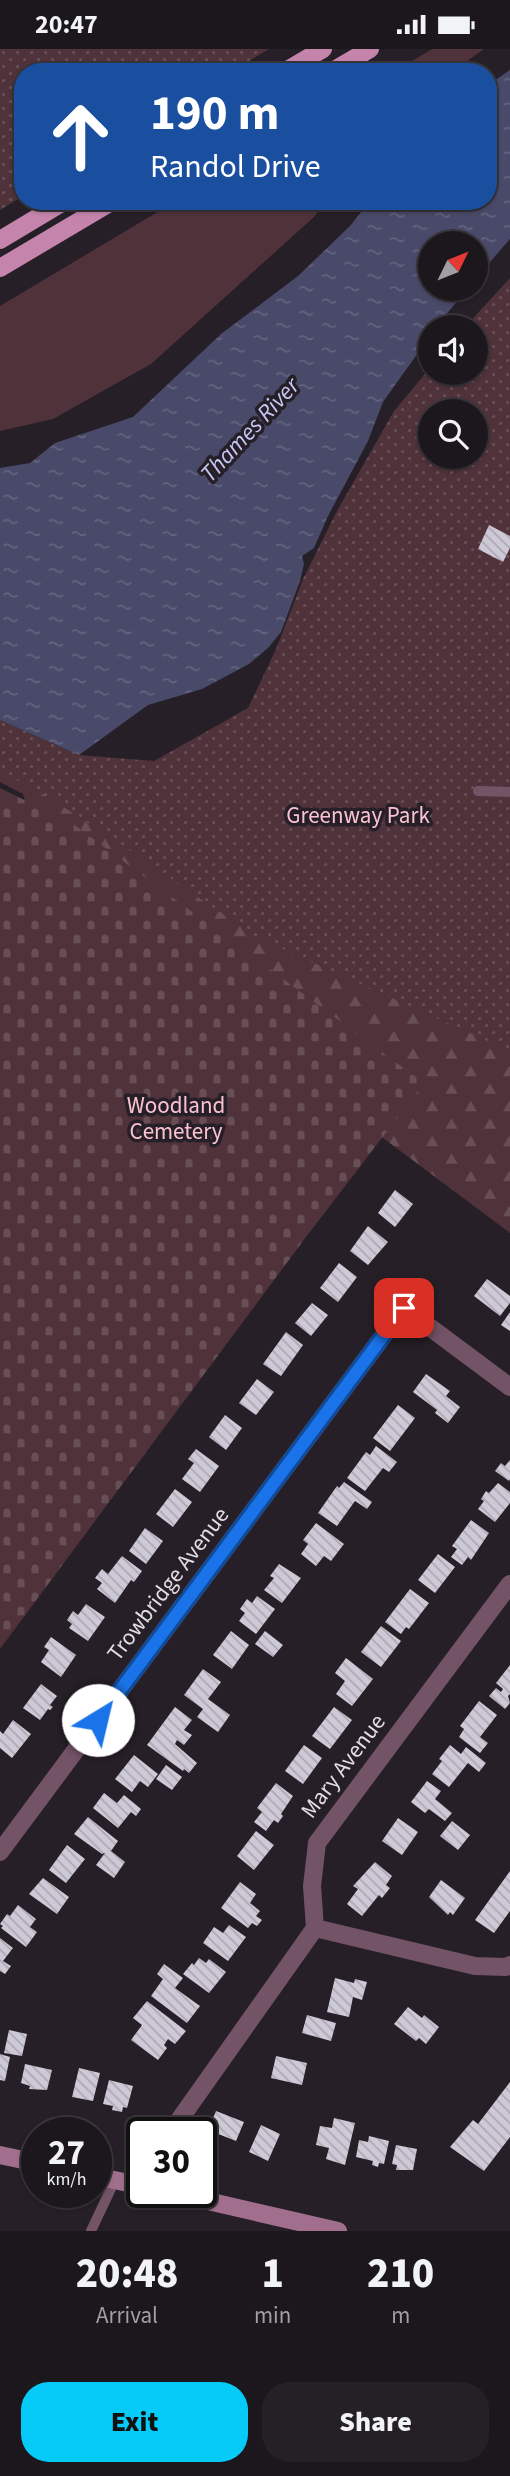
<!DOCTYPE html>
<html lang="en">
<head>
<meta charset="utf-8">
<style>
  body { margin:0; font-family:"Source Sans 3",sans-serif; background:#252026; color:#f1f3f6; height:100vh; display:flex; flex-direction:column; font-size:26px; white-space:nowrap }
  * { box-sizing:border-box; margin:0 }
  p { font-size:23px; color:#a09fa4 }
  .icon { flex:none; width:38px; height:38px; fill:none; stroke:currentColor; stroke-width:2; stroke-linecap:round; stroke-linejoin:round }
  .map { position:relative; height:2182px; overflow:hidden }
  .drawer { display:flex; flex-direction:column; background:#1c171d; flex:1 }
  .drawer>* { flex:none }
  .hud { position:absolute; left:14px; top:14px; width:483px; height:147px; border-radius:28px; box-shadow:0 2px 5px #0004,0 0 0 2px #3a363b; background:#1a4fa0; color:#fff; overflow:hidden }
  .needle { width:46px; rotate:47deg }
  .buttons { position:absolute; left:418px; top:182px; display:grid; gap:14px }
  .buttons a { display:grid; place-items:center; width:70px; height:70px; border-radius:50%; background:#1c171d; box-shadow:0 2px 5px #0004,0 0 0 2px #3a363b; font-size:35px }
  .speed { position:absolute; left:21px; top:2068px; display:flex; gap:14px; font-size:35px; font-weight:700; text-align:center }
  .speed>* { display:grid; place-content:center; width:91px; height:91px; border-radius:50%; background:#1c171d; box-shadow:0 2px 5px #0004,0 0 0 2px #3a363b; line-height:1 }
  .speed small { font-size:18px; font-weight:400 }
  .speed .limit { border:4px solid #111; border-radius:10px; background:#fff; color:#111 }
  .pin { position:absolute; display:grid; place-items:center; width:60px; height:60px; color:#fff; margin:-30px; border-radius:14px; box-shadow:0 4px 10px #0006 }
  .me { position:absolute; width:77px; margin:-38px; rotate:36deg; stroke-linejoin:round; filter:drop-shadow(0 0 5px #0008) }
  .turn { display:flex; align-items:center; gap:24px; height:147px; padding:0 21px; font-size:32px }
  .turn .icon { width:91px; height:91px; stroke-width:2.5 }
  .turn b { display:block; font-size:49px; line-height:60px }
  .eta { display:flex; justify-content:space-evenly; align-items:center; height:119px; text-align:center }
  .eta b { font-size:42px; font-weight:800; line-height:49px }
  .action { display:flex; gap:14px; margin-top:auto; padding:14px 21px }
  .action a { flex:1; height:80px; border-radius:28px; background:#06cbf9; color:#111; font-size:28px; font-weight:800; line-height:80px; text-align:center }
  .action a+a { background:#252026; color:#f1f3f6 }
  .status { display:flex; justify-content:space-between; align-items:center; height:49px; padding:0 35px; background:#1c171d; direction:ltr }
  .status svg { height:19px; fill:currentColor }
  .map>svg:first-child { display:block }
</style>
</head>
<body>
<div class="status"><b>20:47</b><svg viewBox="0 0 49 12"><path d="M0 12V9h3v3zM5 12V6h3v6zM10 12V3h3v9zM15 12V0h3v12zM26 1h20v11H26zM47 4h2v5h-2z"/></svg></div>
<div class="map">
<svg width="510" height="2182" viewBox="0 0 510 2182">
  <defs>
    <pattern id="forest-firs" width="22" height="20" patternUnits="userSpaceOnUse" patternTransform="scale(1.75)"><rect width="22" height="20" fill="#4f323a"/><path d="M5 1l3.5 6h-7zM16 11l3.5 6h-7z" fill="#684f56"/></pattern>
    <pattern id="cemetery-stones" width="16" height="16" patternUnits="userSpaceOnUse" patternTransform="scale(1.75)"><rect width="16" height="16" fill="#4f323a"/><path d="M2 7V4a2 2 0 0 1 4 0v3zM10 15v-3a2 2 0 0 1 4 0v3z" fill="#684f56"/></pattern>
    <pattern id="park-dots" width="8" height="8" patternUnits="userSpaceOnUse" patternTransform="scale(1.75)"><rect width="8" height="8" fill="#4f323a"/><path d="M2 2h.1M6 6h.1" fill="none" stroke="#684f56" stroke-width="1.8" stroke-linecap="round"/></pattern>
    <pattern id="water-ripples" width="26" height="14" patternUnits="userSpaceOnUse" patternTransform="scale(1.75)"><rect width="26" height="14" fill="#494a69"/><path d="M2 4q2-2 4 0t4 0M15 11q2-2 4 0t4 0" fill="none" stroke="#63647e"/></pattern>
    <pattern id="building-back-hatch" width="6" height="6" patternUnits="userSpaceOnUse" patternTransform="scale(1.75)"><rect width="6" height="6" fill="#cec9d6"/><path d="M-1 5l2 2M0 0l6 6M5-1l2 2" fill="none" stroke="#aca8b2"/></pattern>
  </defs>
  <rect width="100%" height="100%" fill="#261f27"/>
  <path fill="#4f323a" d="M432,0H484L452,23H394Z
    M176,152H326L314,168L151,315L53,370L0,382V257Z"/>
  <path fill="url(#forest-firs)" d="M0,690L510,870V1184L371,1080L70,912L23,745L0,733Z"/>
  <path fill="url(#cemetery-stones)" d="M0,739L73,775L424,1034L303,1192L0,1600Z"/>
  <path fill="url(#park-dots)" fill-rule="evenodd" d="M0,0H269L231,23H23V147L0,161Z
    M510,229V1002L256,888L128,800L31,737L0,724V671L79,706L154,712L248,659L277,598L303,530L337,462L394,362L430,319V324H476V278H465ZM430,362H476V408H430Z"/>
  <path fill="url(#water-ripples)" d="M510,21V190L476,229V194H430V240H467L436,278H430V287L383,353L368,392L328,467L314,499L302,507L304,515L300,532L281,583L268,599L249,615L202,640L148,656L79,706L0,671V419L30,414L55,394L133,368L221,285L298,227L350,177L370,152H488V36Z"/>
  <path fill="url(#building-back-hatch)" d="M489,476L510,487V499L503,513L478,500Z
    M395,1141L413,1155L395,1178L378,1164Z
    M368,1177L388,1193L368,1216L350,1202Z
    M339,1214L357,1228L338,1253L320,1239Z
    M487,1230L510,1247V1254L500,1267L474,1247Z
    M312,1254L328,1266L311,1287L295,1274Z
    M510,1263V1282L501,1276Z
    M286,1283L303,1296L281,1327L263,1315Z
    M426,1325L450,1342L446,1347L460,1358L448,1374L435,1364L437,1361L413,1343Z
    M257,1330L274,1343L256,1366L239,1354Z
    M398,1356L415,1369L390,1402L373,1389Z
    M225,1366L242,1379L226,1401L209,1388Z
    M376,1397L397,1413L389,1423L383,1419L365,1442L347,1429L366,1403L370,1406Z
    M196,1400L219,1417L200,1443L182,1430L194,1414L188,1410Z
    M510,1411V1430L509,1432L495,1422L501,1414L505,1417Z
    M344,1433L372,1453L367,1460L355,1452L337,1477L318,1464L337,1437L339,1439Z
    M498,1434L510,1443V1454L495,1473L478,1460L484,1452L481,1450L486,1442L489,1444Z
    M175,1440L192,1453L173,1478L156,1465Z
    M471,1471L489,1484L471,1511L468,1508L462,1516L451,1508L457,1500L452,1497Z
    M316,1474L344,1495L331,1512L324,1507L316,1517L301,1505L308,1495L303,1491Z
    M145,1479L163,1492L146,1515L129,1502Z
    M438,1505L455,1518L435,1544L418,1531Z
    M122,1507L142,1522L134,1533L131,1531L115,1554L97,1540L102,1534L95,1529L102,1520L108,1525Z
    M279,1515L301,1529L282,1554L264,1541L274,1529L270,1527Z
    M410,1540L429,1554L409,1580L406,1578L401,1585L385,1573Z
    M257,1547L275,1560L256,1585L239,1572L245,1564L240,1560L247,1550L252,1554Z
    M86,1555L105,1568L88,1592L69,1579L72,1575L67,1571L73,1562L78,1566Z
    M381,1577L401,1592L381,1618L361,1603Z
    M231,1582L249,1596L232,1620L213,1606Z
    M265,1582L283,1596L273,1608L255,1595Z
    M51,1588L76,1606L61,1628L41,1613L49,1601L44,1598Z
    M346,1609L373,1630L352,1657L336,1645L345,1632L335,1624Z
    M510,1616V1645L508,1647L510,1654L505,1660L489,1647L496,1639L501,1643L503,1640L496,1634Z
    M203,1620L221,1633L208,1650L230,1666L218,1683L197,1668L203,1660L184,1646Z
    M41,1635L57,1647L50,1656L53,1658L50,1661L48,1660L40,1671L23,1659Z
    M479,1652L497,1666L480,1688L488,1694L480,1704L459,1688L464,1680L460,1677Z
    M175,1658L192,1671L184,1681L192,1686L184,1696L177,1691L175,1695L197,1714L189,1724L184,1720L183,1722L147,1696Z
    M334,1658L352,1671L330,1700L312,1687Z
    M13,1671L31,1685L12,1709L0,1699V1682L3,1685Z
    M304,1696L322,1709L303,1735L285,1722Z
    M450,1696L461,1705L466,1698L486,1714L479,1723L468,1714L449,1738L432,1725L442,1712L439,1710Z
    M134,1706L158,1725L148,1738L140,1732L132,1743L115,1730Z
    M166,1716L182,1728L172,1741L156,1730Z
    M427,1732L441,1742L435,1750L452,1764L445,1772L429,1760L425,1764L411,1753Z
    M276,1734L293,1747L281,1765L283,1767L278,1774L274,1771L266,1782L254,1773L262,1763L257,1759Z
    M104,1744L117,1754L124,1746L141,1760L136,1767L131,1763L118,1779L93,1759Z
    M88,1768L118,1792L111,1802L125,1813L114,1829L96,1816L105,1804L102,1805L74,1785Z
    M398,1769L418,1783L402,1806L382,1792Z
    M452,1772L470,1786L458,1801L440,1787Z
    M256,1782L274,1796L254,1821L237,1807Z
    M67,1796L85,1810L66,1834L49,1821Z
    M375,1813L392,1827L386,1836L390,1839L382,1849L379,1846L362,1867L347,1855L358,1840L353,1837Z
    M510,1822V1862L494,1884L475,1871Z
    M43,1829L69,1848L57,1865L29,1845Z
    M441,1831L465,1849L453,1866L450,1863L448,1866L429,1848Z
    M240,1833L256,1845L250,1854L260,1862L256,1867L262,1871L257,1877L252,1874L248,1879L221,1859Z
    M18,1856L36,1870L30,1878L37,1883L26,1898L1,1879L3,1877L0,1875L7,1865L10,1867Z
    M229,1876L246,1888L228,1912L203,1894L214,1878L223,1884Z
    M0,1889L13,1899L3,1912L11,1917L5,1925L0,1922Z
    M199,1909L206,1914L209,1910L226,1923L209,1944L183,1925L192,1914L194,1916Z
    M164,1915L183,1929L175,1939L200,1957L187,1974L151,1947L163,1930L157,1925Z
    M335,1929L354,1934L355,1930L367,1933L362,1951L353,1948L349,1968L327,1963Z
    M147,1952L186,1982L175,1995L168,1990L164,1996L167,1999L158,2011L131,1991L142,1976L133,1969Z
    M408,1958L422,1969L424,1966L439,1978L426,1995L419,1989L416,1992L394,1975Z
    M307,1966L336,1974L331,1992L302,1984Z
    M9,1981L27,1985L22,2007L4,2004Z
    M0,2005L10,2008L5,2032L0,2031Z
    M276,2007L307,2014L302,2036L271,2029Z
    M25,2015L52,2021L47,2041L29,2040L30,2037L21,2034Z
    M79,2019L100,2024L93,2052L72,2048Z
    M109,2031L133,2037L127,2059L123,2058L122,2063L112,2061L113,2057L103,2055Z
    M510,2033V2088L484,2122L450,2098L473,2071L478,2075Z
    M216,2062L244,2073L236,2092L208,2081Z
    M334,2069L355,2074L345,2116L326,2110L329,2099L316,2096L320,2077L332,2079Z
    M261,2076L280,2085L268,2112L249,2103Z
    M369,2087L389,2092L384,2115L379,2114L378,2118L372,2116L373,2112L356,2108L359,2091L368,2093Z
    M396,2096L417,2100L413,2121H396L397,2116L392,2115Z"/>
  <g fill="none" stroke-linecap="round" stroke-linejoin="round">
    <path stroke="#735366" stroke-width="10" d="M478,742L510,743
      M91,2182L115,2131"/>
    <path stroke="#735366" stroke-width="18" d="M0,1803L404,1259L510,1338
      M315,1879L475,1917L506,1918L510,1916
      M170,2084L315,1879L312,1837L317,1794L510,1535"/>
    <path stroke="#a16f8d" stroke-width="18" d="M0,2106L37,2114
      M96,2127L142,2137
      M173,2144L338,2182"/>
    <path stroke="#c584ab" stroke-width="18" d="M284,23L323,0
      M331,23L370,0
      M0,191L65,152
      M0,219L113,152"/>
  </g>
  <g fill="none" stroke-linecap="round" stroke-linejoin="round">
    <defs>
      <path id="route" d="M98,1671L404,1259"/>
    </defs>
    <use href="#route" stroke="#114b97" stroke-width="18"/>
    <use href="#route" stroke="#1a73e8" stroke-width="12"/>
  </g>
  <g text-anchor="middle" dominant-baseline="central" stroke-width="7" stroke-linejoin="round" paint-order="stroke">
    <g font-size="23" fill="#fac2cf" stroke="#261f27">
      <text x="358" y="766">Greenway Park</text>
      <text x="176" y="1056">Woodland<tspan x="176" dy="26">Cemetery</tspan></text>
    </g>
    <g font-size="23" fill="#e3dee3" stroke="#261f27">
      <text transform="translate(168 1535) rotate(-53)">Trowbridge Avenue</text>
      <text transform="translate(343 1717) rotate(-53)">Mary Avenue</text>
    </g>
    <g font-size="24" font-style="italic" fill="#c5c7f6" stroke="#261f27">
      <text transform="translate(250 381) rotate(-47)">Thames River</text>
    </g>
  </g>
</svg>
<div class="buttons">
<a><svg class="needle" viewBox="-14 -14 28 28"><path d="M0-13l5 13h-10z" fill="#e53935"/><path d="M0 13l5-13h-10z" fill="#a09fa4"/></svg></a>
<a><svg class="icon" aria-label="sound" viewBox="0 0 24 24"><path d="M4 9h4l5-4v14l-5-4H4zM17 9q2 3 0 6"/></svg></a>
<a><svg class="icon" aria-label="search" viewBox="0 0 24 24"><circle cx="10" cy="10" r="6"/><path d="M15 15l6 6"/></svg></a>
</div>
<div class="speed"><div>27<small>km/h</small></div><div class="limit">30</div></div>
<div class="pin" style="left:404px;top:1259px;background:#d93025"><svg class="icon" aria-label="arrive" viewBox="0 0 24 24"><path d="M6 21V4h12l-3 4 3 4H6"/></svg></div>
<svg class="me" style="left:98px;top:1671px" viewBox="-20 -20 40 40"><circle r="19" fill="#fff"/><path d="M0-13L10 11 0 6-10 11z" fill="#1a73e8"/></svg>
<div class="hud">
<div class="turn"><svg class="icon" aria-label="ahead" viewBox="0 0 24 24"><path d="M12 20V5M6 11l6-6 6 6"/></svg><div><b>190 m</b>Randol Drive</div></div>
</div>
</div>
<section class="drawer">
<div class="eta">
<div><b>20:48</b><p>Arrival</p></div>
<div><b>1</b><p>min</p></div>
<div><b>210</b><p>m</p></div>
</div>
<div class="action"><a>Exit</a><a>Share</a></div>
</section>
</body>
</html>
